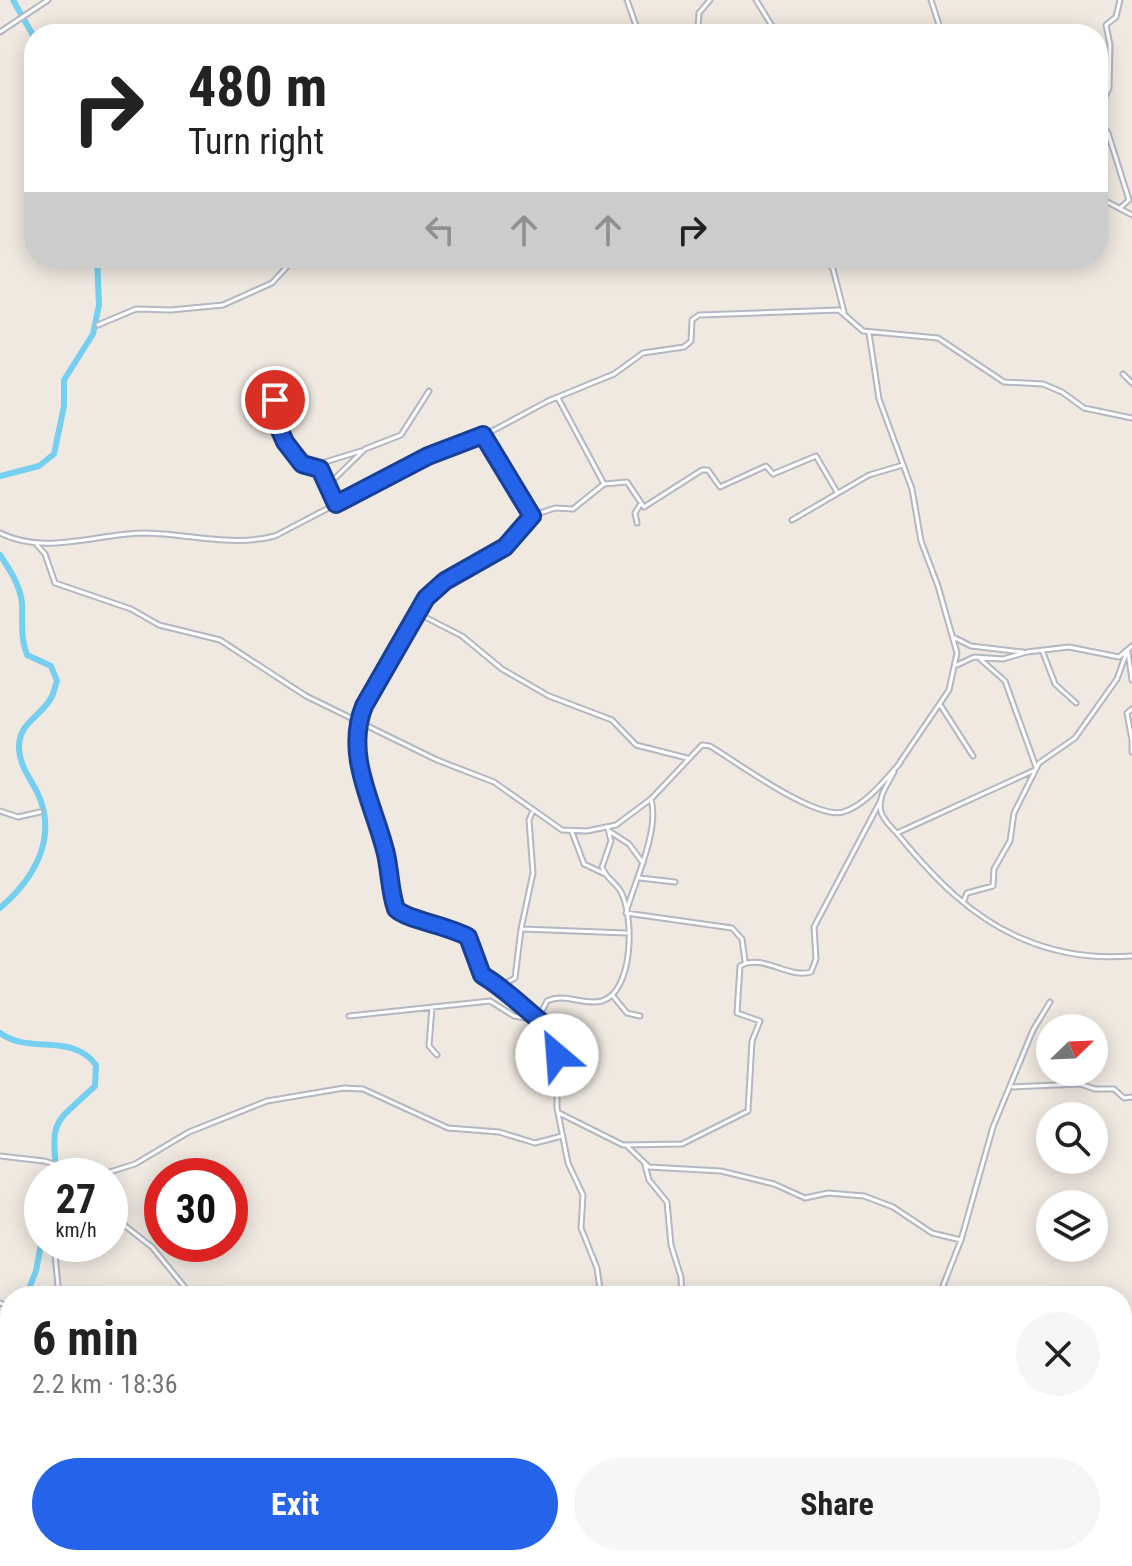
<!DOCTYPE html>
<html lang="en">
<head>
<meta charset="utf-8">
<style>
  body { margin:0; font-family:"Roboto Condensed",sans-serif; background:#f6f6f6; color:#222; height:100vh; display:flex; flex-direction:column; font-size:30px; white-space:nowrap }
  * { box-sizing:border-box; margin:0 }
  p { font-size:26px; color:#767676 }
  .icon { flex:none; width:44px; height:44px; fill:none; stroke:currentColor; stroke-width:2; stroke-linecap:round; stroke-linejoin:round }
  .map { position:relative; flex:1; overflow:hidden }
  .panel { position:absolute; left:0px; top:1286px; width:1132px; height:280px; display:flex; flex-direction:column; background:#fff; border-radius:32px 32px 0 0; box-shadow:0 4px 20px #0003 }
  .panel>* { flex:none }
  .hud { position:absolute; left:24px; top:24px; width:1084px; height:244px; border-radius:32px; box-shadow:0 4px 20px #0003; background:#fff; color:#222; overflow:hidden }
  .needle { width:52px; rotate:67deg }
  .controls { position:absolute; left:1036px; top:1014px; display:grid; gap:16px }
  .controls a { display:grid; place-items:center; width:72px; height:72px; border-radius:50%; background:#fff; box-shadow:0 4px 20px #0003; font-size:40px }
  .speed { position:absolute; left:24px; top:1158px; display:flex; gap:16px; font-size:40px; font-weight:700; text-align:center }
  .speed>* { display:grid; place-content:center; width:104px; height:104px; border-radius:50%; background:#fff; box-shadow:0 4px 20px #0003; line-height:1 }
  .speed small { font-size:20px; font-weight:400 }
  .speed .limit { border:12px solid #d22; background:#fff; color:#111 }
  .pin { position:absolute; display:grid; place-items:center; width:68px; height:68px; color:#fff; margin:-34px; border:4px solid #fff; border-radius:50%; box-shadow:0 2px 8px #0007 }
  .me { position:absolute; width:88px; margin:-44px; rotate:333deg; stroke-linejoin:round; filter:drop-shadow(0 0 6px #0008) }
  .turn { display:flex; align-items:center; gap:28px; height:168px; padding:0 32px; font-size:36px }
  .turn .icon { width:104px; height:104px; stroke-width:2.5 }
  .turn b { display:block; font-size:56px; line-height:68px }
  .lanes { display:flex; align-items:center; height:76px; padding:0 32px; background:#0003; justify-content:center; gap:40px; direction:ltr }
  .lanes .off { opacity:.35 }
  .round { display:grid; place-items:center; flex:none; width:84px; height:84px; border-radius:42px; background:#f6f6f6 }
  .head { display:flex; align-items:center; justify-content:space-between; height:136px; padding:0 32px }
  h1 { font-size:48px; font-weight:700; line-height:60px }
  .action { display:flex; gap:16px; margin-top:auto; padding:16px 32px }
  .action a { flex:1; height:92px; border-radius:48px; background:#2563eb; color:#fff; font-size:32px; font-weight:700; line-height:92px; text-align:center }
  .action a+a { background:#f6f6f6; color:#222 }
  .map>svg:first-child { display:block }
</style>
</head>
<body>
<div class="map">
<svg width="1132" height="1566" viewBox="0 0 1132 1566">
  <rect width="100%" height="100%" fill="#efe9e1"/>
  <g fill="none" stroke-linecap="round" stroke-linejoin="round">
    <path stroke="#75cff0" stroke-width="6" d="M13,0L34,37
      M0,476L39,466L54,454L64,406V380L93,334L99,305L97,258
      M0,555C10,570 20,585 22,603C23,622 20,637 27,655L51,666L57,681C55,686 54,693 51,698C41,717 18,722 19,749C20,767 31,779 38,794C58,838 34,879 0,908
      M0,1033C30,1055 72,1032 96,1065L95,1086C55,1124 50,1117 57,1176
      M26,1296L36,1271L42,1239
      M10,1324V1325
      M0,1425L10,1410"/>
    <defs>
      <path id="street" d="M627,0L639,34
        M756,0L777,34
        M931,0L942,34
        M0,32L48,0
        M687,34L698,28L699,13L710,0
        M1098,113L1109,88L1110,45L1106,25L1116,17L1120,0
        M1098,119L1108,133L1129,200L1120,208
        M1098,197L1132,215
        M823,258L833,269L844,312
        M98,325L136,309L171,310L223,305L272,283L295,258
        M869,333L879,399L912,489L921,541L938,586L957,653L949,690L900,762
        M1123,374L1132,383
        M275,400L281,412L278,427L285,442L302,464L320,469L336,504
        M483,435L532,516
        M312,466L361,451
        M604,484L627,482L644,507L702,470H708L720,487L766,466L773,474L816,456L837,492
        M328,485L365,449L401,435L429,391
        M792,520L869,475L903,465
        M637,523L635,513L640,505
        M0,533C47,556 96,533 146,533C190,534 232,547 275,536L428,456L494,430L548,401L614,374L643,353L684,347L691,341L692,320L699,315L839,310L863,331L938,338L1004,382L1043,384L1062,392L1084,408L1132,418
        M37,545L45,554L55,583L131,609L159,625L220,640L306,696L437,760L494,782L562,830L587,831L616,825L651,799L702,745L710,746C735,761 815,820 843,812C865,806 886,779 900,763
        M421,615L462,636L502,669L549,696L612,720L636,745L687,758
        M953,637L971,646L1023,652
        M1042,650L1055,684L1076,703
        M1128,652L1132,680
        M979,658L1005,681L1036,767
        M957,665L974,657L1003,659L1027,652L1069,647L1119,657L1132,646
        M941,706L973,756
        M1132,709L1127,713L1132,740
        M358,721L393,650L430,594L445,581L505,547L534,515L555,508L573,509L604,484L558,398
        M359,723C351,771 375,809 386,854C390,872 390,892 396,909C408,921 449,926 468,937L482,975L502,986L523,1011L557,1037V1108L568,1163L583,1195L581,1228L597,1268L601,1296
        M1132,741V752
        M894,772C887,785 877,798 881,812C884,822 894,829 900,837C934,878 972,918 1023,939C1058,954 1094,959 1132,956
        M651,799C660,831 634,882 626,913L732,928L742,939L745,961
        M0,811L18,817L40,812
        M609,831L629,844L643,863
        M572,832L584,864L603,873
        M897,833L1035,770
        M640,878L675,882
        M963,902L967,893L993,886L994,869L1010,841L1014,813L1039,763L1075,738L1117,679L1126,654
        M522,929L626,933
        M502,985L515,978L521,929L533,873L529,820L532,813
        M613,996L627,1013L640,1016
        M432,1007L429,1046L437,1055
        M349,1016L490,1001L514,1016L530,1019
        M537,1021L547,1001C565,992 583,1006 602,1001C634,991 634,916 621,892C616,882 605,878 602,867L611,841L608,829
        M1013,1087L1080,1084L1095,1089H1114L1124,1098L1132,1097
        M559,1113L623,1145L682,1144L748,1111L752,1041L760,1021L737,1013L740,966C763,953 788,979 811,972L816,959L814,927L881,800
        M626,1145L649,1167L721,1171L774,1184L805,1198L828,1193L864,1196L893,1207L932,1233L961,1240
        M0,1156L44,1161L94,1176
        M645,1165L649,1180L667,1202L671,1245L681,1277L682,1296
        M97,1176L135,1164L189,1132L267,1101L344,1088L363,1089L448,1128L499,1132L535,1143L562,1136
        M110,1214L152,1247L192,1296
        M54,1244L59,1296
        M939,1296L961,1240L993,1127L1033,1030L1050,1002
        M0,1303L10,1307
        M1122,1417L1132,1416
        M371,1556L381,1566
        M454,1556L458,1566
        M736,1556L771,1566
        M914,1556L919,1566
        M59,1566C85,1555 112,1566 138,1556"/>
    </defs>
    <use href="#street" stroke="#b4b7c1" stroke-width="7"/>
    <use href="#street" stroke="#fff" stroke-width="3"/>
  </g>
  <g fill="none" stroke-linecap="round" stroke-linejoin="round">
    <defs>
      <path id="route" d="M275,400L281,412L278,426L285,442L302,464L320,469L336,504L428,456L483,435L532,516L505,547L445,581L426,598L364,706C344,756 374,804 386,854C390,872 390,892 396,909C407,920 450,926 468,937L482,975C508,990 528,1013 553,1031L557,1055"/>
    </defs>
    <use href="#route" stroke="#184099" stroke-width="20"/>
    <use href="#route" stroke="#2563eb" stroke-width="14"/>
  </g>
</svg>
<div class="controls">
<a><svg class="needle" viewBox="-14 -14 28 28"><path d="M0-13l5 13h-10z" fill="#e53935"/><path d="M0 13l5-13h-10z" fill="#767676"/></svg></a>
<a><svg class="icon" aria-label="search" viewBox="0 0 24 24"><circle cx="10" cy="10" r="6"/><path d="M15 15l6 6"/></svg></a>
<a><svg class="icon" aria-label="layers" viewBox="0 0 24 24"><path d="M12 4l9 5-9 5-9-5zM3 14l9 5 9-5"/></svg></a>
</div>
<div class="speed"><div>27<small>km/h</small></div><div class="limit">30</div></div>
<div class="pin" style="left:275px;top:400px;background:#d93025"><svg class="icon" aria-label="arrive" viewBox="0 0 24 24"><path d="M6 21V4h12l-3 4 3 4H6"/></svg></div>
<svg class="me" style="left:557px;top:1055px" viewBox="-20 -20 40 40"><circle r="19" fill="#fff"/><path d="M0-13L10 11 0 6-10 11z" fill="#2563eb"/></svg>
<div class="hud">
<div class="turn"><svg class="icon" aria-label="right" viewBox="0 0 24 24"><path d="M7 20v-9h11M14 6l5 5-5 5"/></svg><div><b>480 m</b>Turn right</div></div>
<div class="lanes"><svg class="icon off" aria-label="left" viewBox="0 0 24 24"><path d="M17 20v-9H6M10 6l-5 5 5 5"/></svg><svg class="icon off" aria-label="ahead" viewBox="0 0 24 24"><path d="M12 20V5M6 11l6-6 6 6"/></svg><svg class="icon off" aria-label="ahead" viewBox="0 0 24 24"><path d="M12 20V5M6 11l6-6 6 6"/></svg><svg class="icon" aria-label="right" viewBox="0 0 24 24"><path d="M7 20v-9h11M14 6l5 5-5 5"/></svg></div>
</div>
<section class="panel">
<div class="head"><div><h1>6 min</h1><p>2.2 km · 18:36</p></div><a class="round"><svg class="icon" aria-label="close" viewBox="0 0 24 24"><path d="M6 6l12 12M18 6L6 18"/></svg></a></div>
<div class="action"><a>Exit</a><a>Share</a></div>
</section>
</div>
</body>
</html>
